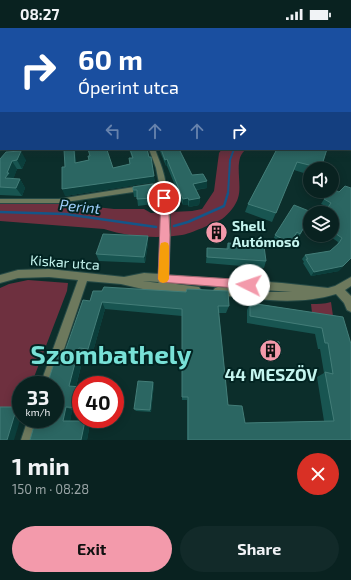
<!DOCTYPE html>
<html lang="en">
<head>
<meta charset="utf-8">
<style>
  body { margin:0; font-family:"Exo 2",sans-serif; background:#122a29; color:#f1f3f6; height:100vh; display:flex; flex-direction:column; font-size:15px; white-space:nowrap }
  * { box-sizing:border-box; margin:0 }
  p { font-size:13px; color:#99a4a5 }
  .icon { flex:none; width:22px; height:22px; fill:none; stroke:currentColor; stroke-width:2; stroke-linecap:round; stroke-linejoin:round }
  .map { position:relative; height:412px; overflow:hidden }
  .details { display:flex; flex-direction:column; background:#092220; flex:1 }
  .details>* { flex:none }
  .banner { position:absolute; left:0px; top:0px; width:351px; height:122px; box-shadow:0 2px 10px #0003,0 0 0 1px #293f3e; background:#1a4fa0; color:#fff; overflow:hidden }
  .tools { position:absolute; left:303px; top:134px; display:grid; gap:8px }
  .tools a { display:grid; place-items:center; width:36px; height:36px; border-radius:50%; background:#092220; box-shadow:0 2px 10px #0003,0 0 0 1px #293f3e; font-size:20px }
  .speed { position:absolute; left:12px; top:348px; display:flex; gap:8px; font-size:20px; font-weight:700; text-align:center }
  .speed>* { display:grid; place-content:center; width:52px; height:52px; border-radius:50%; background:#092220; box-shadow:0 2px 10px #0003,0 0 0 1px #293f3e; line-height:1 }
  .speed small { font-size:10px; font-weight:400 }
  .speed .limit { border:6px solid #d22; background:#fff; color:#111 }
  .pin { position:absolute; display:grid; place-items:center; width:34px; height:34px; color:#fff; margin:-17px; border:2px solid #fff; border-radius:50%; box-shadow:0 1px 4px #0007 }
  .me { position:absolute; width:44px; margin:-22px; rotate:274deg; stroke-linejoin:round; filter:drop-shadow(0 0 3px #0008) }
  .turn { display:flex; align-items:center; gap:14px; height:84px; padding:0 12px; font-size:18px }
  .turn .icon { width:52px; height:52px; stroke-width:2.5 }
  .turn b { display:block; font-size:28px; line-height:34px }
  .lanes { display:flex; align-items:center; height:38px; padding:0 12px; background:#0003; justify-content:center; gap:20px; direction:ltr }
  .lanes .off { opacity:.35 }
  .round { display:grid; place-items:center; flex:none; width:42px; height:42px; border-radius:21px; background:#122a29 }
  .summary { display:flex; align-items:center; justify-content:space-between; height:68px; padding:0 12px }
  h1 { font-size:24px; font-weight:700; line-height:30px }
  .button { display:flex; gap:8px; margin-top:auto; padding:8px 12px }
  .button a { flex:1; height:46px; border-radius:24px; background:#f39aab; color:#111; font-size:16px; font-weight:700; line-height:46px; text-align:center }
  .button a+a { background:#122a29; color:#f1f3f6 }
  .status { display:flex; justify-content:space-between; align-items:center; height:28px; padding:0 20px; background:#092220; direction:ltr }
  .status svg { height:11px; fill:currentColor }
  .map>svg:first-child { display:block }
</style>
</head>
<body>
<div class="status"><b>08:27</b><svg viewBox="0 0 49 12"><path d="M0 12V9h3v3zM5 12V6h3v6zM10 12V3h3v9zM15 12V0h3v12zM26 1h20v11H26zM47 4h2v5h-2z"/></svg></div>
<div class="map">
<svg width="351" height="412" viewBox="0 0 351 412">
  <rect width="100%" height="100%" fill="#0c2e2b"/>
  <path fill="#6e303f" d="M222,121H247C232,129 243,156 238,170C236,177 229,186 222,191C215,195 189,206 182,207C157,211 128,209 104,201L0,193V175L60,176L61,175L68,174L69,176L114,181H144L151,185L192,183L202,181L214,163L219,125Z
    M28,252L68,255L67,263L31,357H21V381H0V260L9,256Z
    M331,274L333,288L312,285L311,276C318,276 324,276 331,274Z"/>
  <g fill="none" stroke-linecap="round" stroke-linejoin="round">
    <path stroke="#145688" stroke-width="2" d="M228,166L230,132L234,121"/>
    <path stroke="#145688" stroke-width="2.5" d="M0,184L65,186L156,199
      M174,198L188,194L224,178L228,165"/>
    <defs>
      <path id="minor" d="M350,78H351V80H350Z
        M149,121H155C158,130 162,138 164,147C172,179 171,214 168,247L282,255L328,260L335,258L351,249V258L345,262L351,268V284L347,282L344,275L336,266C297,278 258,271 218,267L215,266L213,263L215,260L218,259L268,264H292L168,255L199,259L201,262L199,265L196,266L147,262L121,256L87,253L52,357H40L78,252L49,249L18,250L0,255V247L18,242L49,241L124,249L144,245L159,246L162,202L160,160L59,175H0V171H59L159,155L156,140ZM143,253H144L159,254L158,255Z
        M28,391H40L35,412H21Z"/>
    </defs>
    <use href="#minor" stroke="#264a46" stroke-width="2"/>
    <use href="#minor" fill="#6d795d" fill-rule="evenodd"/>
  </g>
  <path fill="#185551" d="M88,121H103L113,140L130,136L132,130L129,121H147L155,154L65,168V139L77,135L89,132L90,128Z
    M159,121H179L192,147L207,153V160L196,162L200,170L199,177L189,179L188,177H183L167,138H166Z
    M277,121H327L321,141H310V147L294,142L272,194L245,184L248,176Z
    M0,131L26,132L22,141H17L13,151H20L25,160L22,168L0,167Z
    M345,158L339,243L311,248L303,235L304,234L302,231L305,227L330,223L337,217L338,214L328,207H332V185L328,179L321,176L324,171L339,164Z
    M133,162H154L152,176L138,178L137,169H134Z
    M310,185V194L308,193L298,211L294,209L288,219L273,212L275,207Z
    M211,198L225,206L224,210L211,209Z
    M148,215L145,235L99,233L96,226Z
    M228,215L266,233L264,240L206,235L207,220L226,221Z
    M93,263L229,278L226,285H219L228,377L245,395L324,393L317,349L324,345L320,321H318L315,306L247,295V282L250,275L343,289L351,412H187V372H182V288L105,281L92,327L84,326L76,359H81V382H72L70,393L90,395L87,412H30L63,329L90,273Z
    M267,312L281,326L278,329L265,327V316Z
    M154,356L151,384L136,383L134,381Z"/>
  <path fill="#0b3e3b" d="M0,90H1V96H0Z
    M74,121H75L77,141L75,135Z
    M21,123L26,132L22,141L17,132Z
    M167,131V138H166L165,132Z
    M12,133L17,141L13,152L5,150Z
    M154,148L155,154L65,168L62,161Z
    M20,151L25,160L22,168L16,160Z
    M207,153V160L192,162L193,156Z
    M153,156L154,162L152,176V170Z
    M188,170V177H183V171Z
    M200,170L199,177L189,179V172Z
    M148,208V215L145,235L144,229Z
    M351,230L339,243L311,248L314,244Z
    M102,274L105,281L92,327L88,321Z
    M79,320L84,326L75,362L69,358Z
    M153,354L154,356L151,384L150,382Z
    M17,379L21,380V389L14,412H7Z
    M66,379L72,382L70,395L63,393Z
    M85,393L90,395L87,412H81Z"/>
  <path fill="#2b6662" stroke="#437d78" d="M0,73H1V90H0Z
    M64,121H74L75,135L89,132L88,128H90L88,121H103V122H107L113,140L130,136L129,130H133L130,121H147L149,129H151L154,148L62,161V139H65Z
    M161,121H179L192,147L203,146L207,153L193,156L200,170L189,172L188,170L183,171L167,131L165,132Z
    M277,121H327L321,140L297,134L276,185L248,176Z
    M21,123L17,132L12,133L7,145H9L5,150L20,151L16,160L0,159V131L6,124Z
    M153,156L152,170L137,171V162H133V159Z
    M345,158L351,160V230L343,238L314,244L306,231H308L305,227L330,223L339,215L342,210L332,203V185H324L331,175L324,171L331,163H332L333,161L339,164Z
    M294,177L314,185H310V189L300,206L297,204L290,215L275,207Z
    M211,198L225,199V206L211,205Z
    M103,206L148,208L144,229L96,226Z
    M228,215L264,218L266,233L207,229V220L228,221Z
    M104,259L186,264L187,261L228,263L229,278H218L228,377L242,378L245,395L334,393L325,344L333,346L328,315H325L322,300L250,288V275L343,289L351,316V412H188V369H182V281L102,274L88,321L79,320L69,358L81,359V380L66,379L63,393H85L81,412H30L36,391H55V357H47L56,329H63L83,272L90,273L93,263H102Z
    M267,312L279,314L281,326L268,324Z
    M138,353L153,354L150,382L134,381Z
    M0,379H17L7,412H0Z"/>
  <linearGradient id="sky" x2="0" y2="1"><stop stop-color="#071918"/><stop offset="0.56" stop-color="#2e4c55"/><stop offset="1" stop-color="#2e4c55" stop-opacity="0"/></linearGradient>
  <rect width="351" height="130" fill="url(#sky)"/>
  <path fill="#f39aab" stroke="#9e646f" d="M161,168H164L168,170L170,207L169,247L249,252L252,253L254,257L252,260L249,261L160,254L158,251Z"/>
  <path fill="#f59e0b" d="M165,214L168,215L169,218V251L167,254L163,255L160,254L158,251L160,218L161,215Z"/>
  <defs>
    <symbol id="building-disc" viewBox="-11 -11 22 22"><circle r="9.5" fill="#f39aab" stroke="#022422"/><path d="M-4-6H4V6H1V3H-1V6H-4ZM-2.5-4.3h1.7v1.8h-1.7ZM.8-4.3h1.7v1.8H.8ZM-2.5-1h1.7V.8h-1.7ZM.8-1h1.7V.8H.8Z" fill="#111"/></symbol>
  </defs>
  <g fill-rule="evenodd">
    <use href="#building-disc" x="204" y="192" width="25" height="25"/>
    <use href="#building-disc" x="258" y="310" width="25" height="25"/>
  </g>
  <g text-anchor="middle" dominant-baseline="central" stroke-width="4" stroke-linejoin="round" paint-order="stroke">
    <g font-size="14" font-weight="bold" fill="#c5f5ef" stroke="#022422" text-anchor="start">
      <text x="232" y="197">Shell<tspan x="232" dy="16">Autómosó</tspan></text>
    </g>
    <g font-size="14" fill="#c5f5ef" stroke="#022422">
      <text transform="translate(65 234) rotate(4)">Kiskar utca</text>
    </g>
    <g font-size="15" font-style="italic" fill="#9ecefa" stroke="#022422">
      <text transform="translate(80 178) rotate(6)">Perint</text>
    </g>
    <g font-size="17" font-weight="bold" fill="#c5f5ef" stroke="#022422">
      <text x="271" y="346">44 MESZÖV</text>
    </g>
    <g font-size="26" font-weight="bold" fill="#78e1d7" stroke="#022422">
      <text x="111" y="325">Szombathely</text>
    </g>
  </g>
</svg>
<div class="tools">
<a><svg class="icon" aria-label="sound" viewBox="0 0 24 24"><path d="M4 9h4l5-4v14l-5-4H4zM17 9q2 3 0 6"/></svg></a>
<a><svg class="icon" aria-label="layers" viewBox="0 0 24 24"><path d="M12 4l9 5-9 5-9-5zM3 14l9 5 9-5"/></svg></a>
</div>
<div class="speed"><div>33<small>km/h</small></div><div class="limit">40</div></div>
<div class="pin" style="left:164px;top:170px;background:#d93025"><svg class="icon" aria-label="arrive" viewBox="0 0 24 24"><path d="M6 21V4h12l-3 4 3 4H6"/></svg></div>
<svg class="me" style="left:249px;top:257px" viewBox="-20 -20 40 40"><circle r="19" fill="#fff"/><path d="M0-13L10 11 0 6-10 11z" fill="#f39aab"/></svg>
<div class="banner">
<div class="turn"><svg class="icon" aria-label="right" viewBox="0 0 24 24"><path d="M7 20v-9h11M14 6l5 5-5 5"/></svg><div><b>60 m</b>Óperint utca</div></div>
<div class="lanes"><svg class="icon off" aria-label="left" viewBox="0 0 24 24"><path d="M17 20v-9H6M10 6l-5 5 5 5"/></svg><svg class="icon off" aria-label="ahead" viewBox="0 0 24 24"><path d="M12 20V5M6 11l6-6 6 6"/></svg><svg class="icon off" aria-label="ahead" viewBox="0 0 24 24"><path d="M12 20V5M6 11l6-6 6 6"/></svg><svg class="icon" aria-label="right" viewBox="0 0 24 24"><path d="M7 20v-9h11M14 6l5 5-5 5"/></svg></div>
</div>
</div>
<section class="details">
<div class="summary"><div><h1>1 min</h1><p>150 m · 08:28</p></div><a class="round" style="background:#d93025;color:#fff"><svg class="icon" aria-label="close" viewBox="0 0 24 24"><path d="M6 6l12 12M18 6L6 18"/></svg></a></div>
<div class="button"><a>Exit</a><a>Share</a></div>
</section>
</body>
</html>
